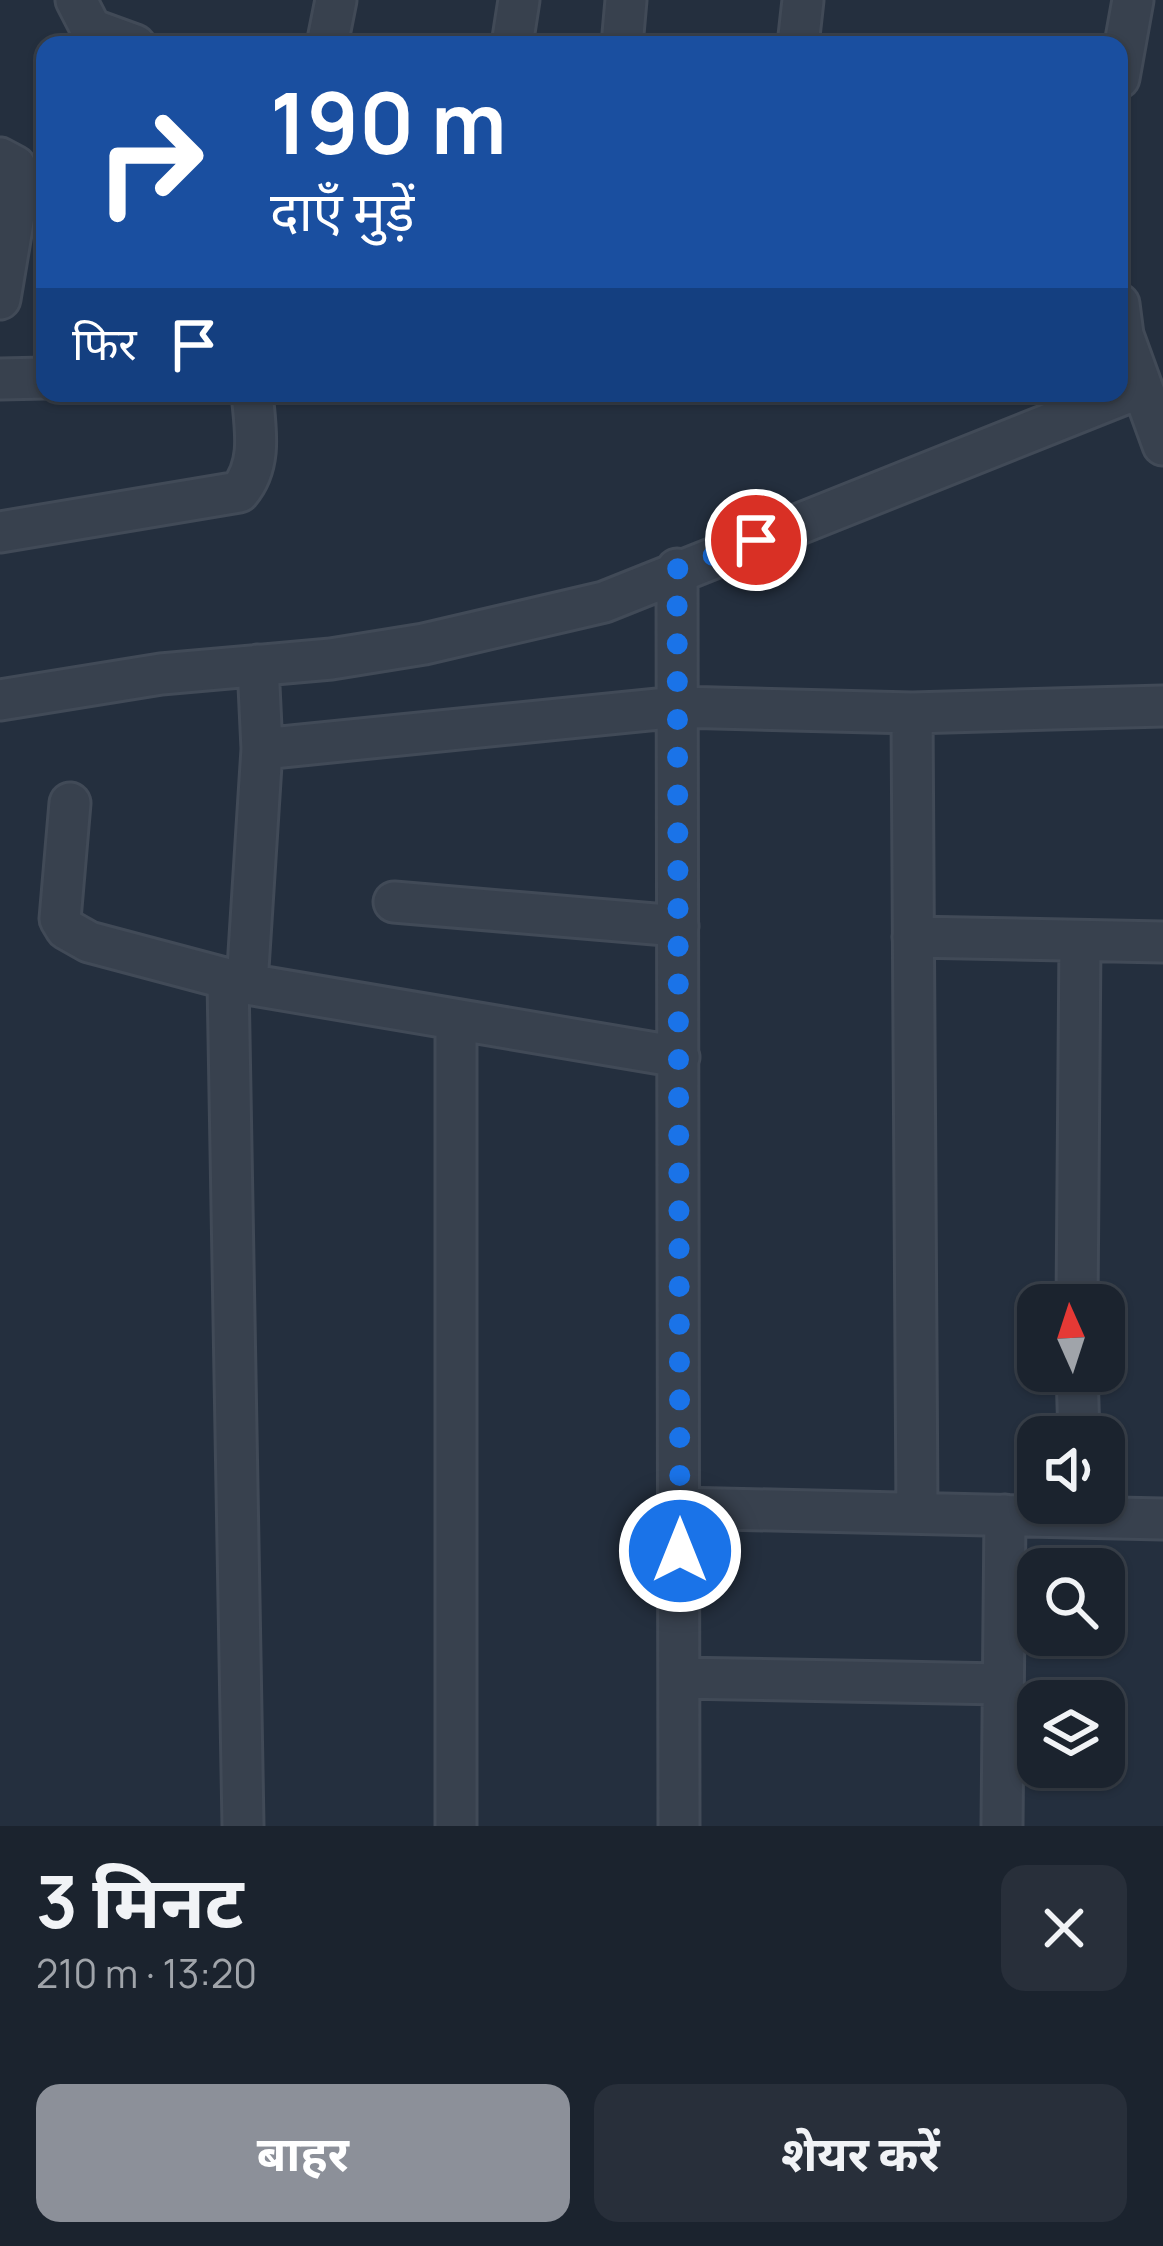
<!DOCTYPE html>
<html lang="hi">
<head>
<meta charset="utf-8">
<style>
  body { margin:0; font-family:Manrope,"Noto Sans Devanagari",sans-serif; background:#282f3a; color:#f1f3f6; height:100vh; display:flex; flex-direction:column; font-size:45px; white-space:nowrap }
  * { box-sizing:border-box; margin:0 }
  p { font-size:39px; color:#a0a4aa }
  .icon { flex:none; width:66px; height:66px; fill:none; stroke:currentColor; stroke-width:2; stroke-linecap:round; stroke-linejoin:round }
  .map { position:relative; height:1826px; overflow:hidden }
  .sheet { display:flex; flex-direction:column; background:#1b232e; flex:1 }
  .sheet>* { flex:none }
  .guide { position:absolute; left:36px; top:36px; width:1092px; height:366px; border-radius:24px; box-shadow:0 3px 9px #0004,0 0 0 3px #39404a; background:#1a4fa0; color:#fff; overflow:hidden }
  .needle { width:78px; rotate:357deg }
  .tools { position:absolute; left:1017px; top:1284px; display:grid; gap:24px }
  .tools a { display:grid; place-items:center; width:108px; height:108px; border-radius:24px; background:#1b232e; box-shadow:0 3px 9px #0004,0 0 0 3px #39404a; font-size:60px }
  .pin { position:absolute; display:grid; place-items:center; width:102px; height:102px; color:#fff; margin:-51px; border:6px solid #fff; border-radius:50%; box-shadow:0 3px 12px #0007 }
  .me { position:absolute; width:132px; margin:-66px; rotate:0deg; stroke-linejoin:round; filter:drop-shadow(0 0 9px #0008) }
  .turn { display:flex; align-items:center; gap:42px; height:252px; padding:0 36px; font-size:54px }
  .turn .icon { width:156px; height:156px; stroke-width:2.5 }
  .turn b { display:block; font-size:84px; line-height:102px }
  .then { display:flex; align-items:center; height:114px; padding:0 36px; background:#0003; gap:24px; font-size:45px }
  .round { display:grid; place-items:center; flex:none; width:126px; height:126px; border-radius:24px; background:#282f3a }
  .summary { display:flex; align-items:center; justify-content:space-between; height:204px; padding:0 36px }
  h1 { font-size:72px; font-weight:700; line-height:90px }
  .action { display:flex; gap:24px; margin-top:auto; padding:24px 36px }
  .action a { flex:1; height:138px; border-radius:24px; background:#8c9099; color:#fff; font-size:48px; font-weight:700; line-height:138px; text-align:center }
  .action a+a { background:#282f3a; color:#f1f3f6 }
  .map>svg:first-child { display:block }
</style>
</head>
<body>
<div class="map">
<svg width="1163" height="1826" viewBox="0 0 1163 1826">
  <rect width="100%" height="100%" fill="#242f3e"/>
  <g fill="none" stroke-linecap="round" stroke-linejoin="round">
    <defs>
      <path id="minor" d="M76,0L91,29L135,45
        M327,45L336,0
        M512,45L519,0
        M622,45L626,0
        M798,45L803,0
        M1119,78L1133,0
        M0,158L15,166L19,186L0,299
        M1119,304L1123,335L1163,445
        M0,379L45,378
        M0,532L239,492C263,464 255,427 252,393
        M677,569L679,1826
        M0,700L161,674L331,659L424,644L604,602L1142,387
        M912,713L917,1513
        M262,749L678,707L912,713L1163,706
        M70,803L60,919L66,929L89,942L247,984L679,1057
        M394,902L678,926
        M913,937L1163,942
        M228,980L243,1826
        M247,984L262,749L258,665
        M1077,1305L1080,941
        M1077,1371L1079,1437
        M680,1508L1163,1519
        M680,1678L1003,1684
        M456,1826V1023
        M1002,1826L1005,1515"/>
    </defs>
    <use href="#minor" stroke="#414a57" stroke-width="45"/>
    <use href="#minor" stroke="#38414e" stroke-width="39"/>
  </g>
  <g fill="none" stroke-linecap="round" stroke-linejoin="round">
    <path stroke="#1a73e8" stroke-width="21" stroke-dasharray="0 37.8" d="M680,1551L677,569L756,540"/>
  </g>
</svg>
<div class="tools">
<a><svg class="needle" viewBox="-14 -14 28 28"><path d="M0-13l5 13h-10z" fill="#e53935"/><path d="M0 13l5-13h-10z" fill="#a0a4aa"/></svg></a>
<a><svg class="icon" aria-label="sound" viewBox="0 0 24 24"><path d="M4 9h4l5-4v14l-5-4H4zM17 9q2 3 0 6"/></svg></a>
<a><svg class="icon" aria-label="search" viewBox="0 0 24 24"><circle cx="10" cy="10" r="6"/><path d="M15 15l6 6"/></svg></a>
<a><svg class="icon" aria-label="layers" viewBox="0 0 24 24"><path d="M12 4l9 5-9 5-9-5zM3 14l9 5 9-5"/></svg></a>
</div>
<div class="pin" style="left:756px;top:540px;background:#d93025"><svg class="icon" aria-label="arrive" viewBox="0 0 24 24"><path d="M6 21V4h12l-3 4 3 4H6"/></svg></div>
<svg class="me" style="left:680px;top:1551px" viewBox="-20 -20 40 40"><circle r="17" fill="#1a73e8" stroke="#fff" stroke-width="3"/><path d="M0-11L8 9 0 5-8 9z" fill="#fff"/></svg>
<div class="guide">
<div class="turn"><svg class="icon" aria-label="right" viewBox="0 0 24 24"><path d="M7 20v-9h11M14 6l5 5-5 5"/></svg><div><b>190 m</b>दाएँ मुड़ें</div></div>
<div class="then">फिर<svg class="icon" aria-label="arrive" viewBox="0 0 24 24"><path d="M6 21V4h12l-3 4 3 4H6"/></svg></div>
</div>
</div>
<section class="sheet">
<div class="summary"><div><h1>3 मिनट</h1><p>210 m · 13:20</p></div><a class="round"><svg class="icon" aria-label="close" viewBox="0 0 24 24"><path d="M6 6l12 12M18 6L6 18"/></svg></a></div>
<div class="action"><a>बाहर</a><a>शेयर करें</a></div>
</section>
</body>
</html>
